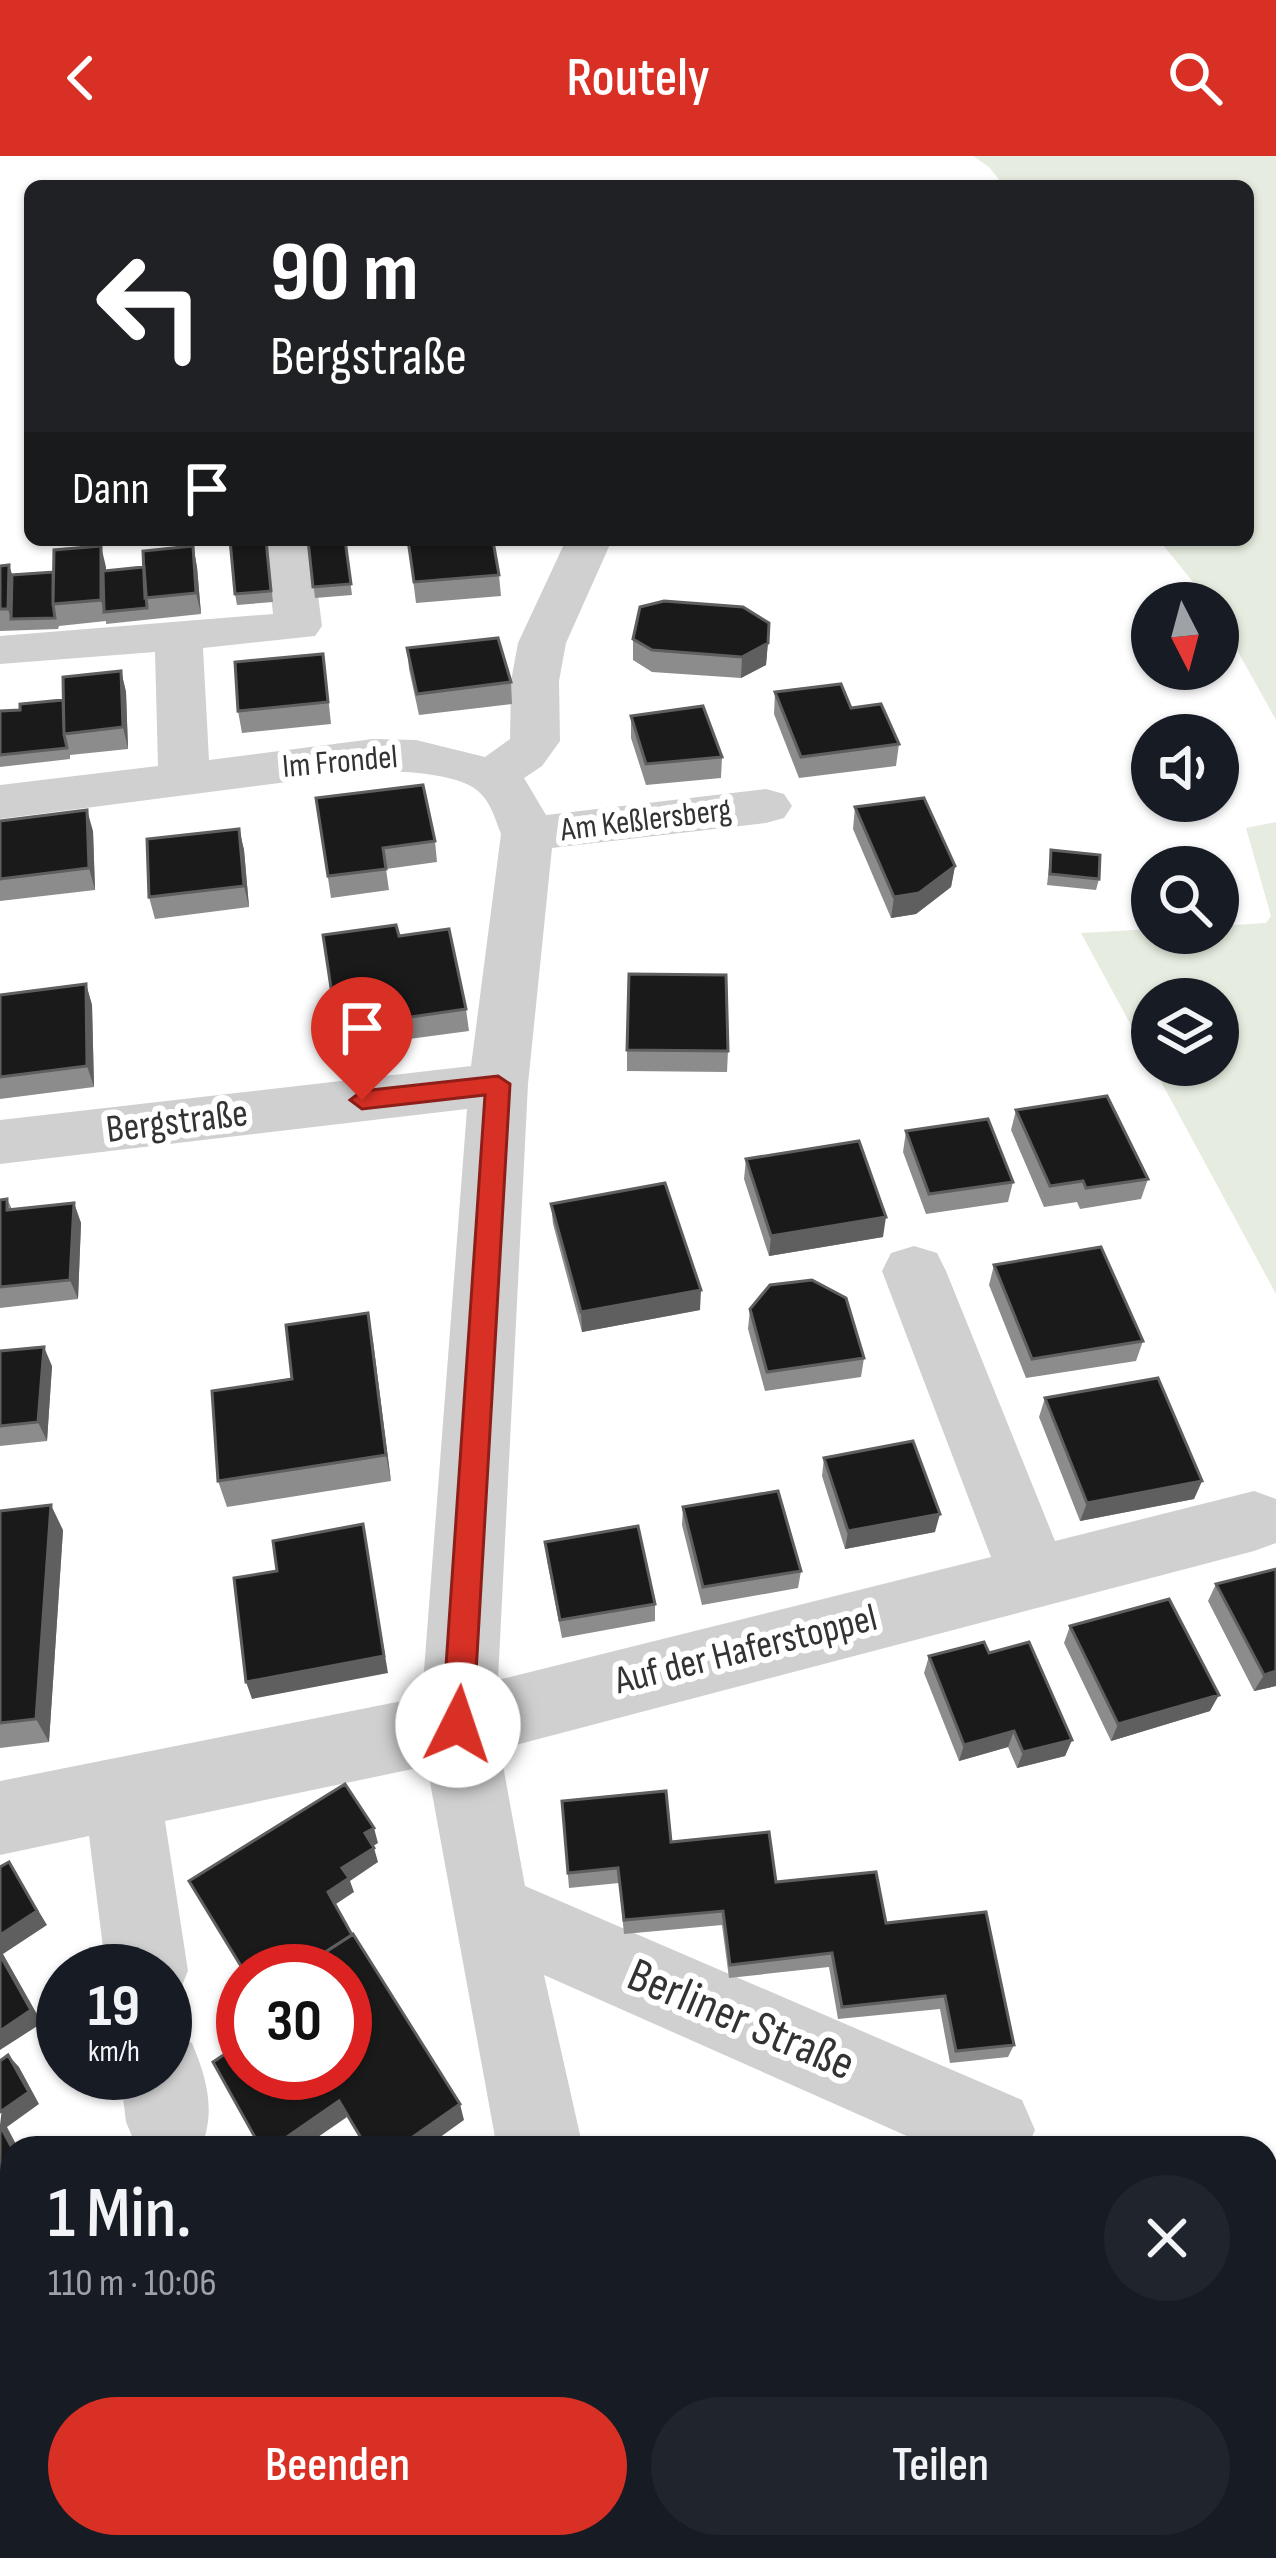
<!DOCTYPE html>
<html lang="de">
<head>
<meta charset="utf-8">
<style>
  body { margin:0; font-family:"Sofia Sans Condensed",sans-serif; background:#20242c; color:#f1f3f6; height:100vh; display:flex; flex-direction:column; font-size:45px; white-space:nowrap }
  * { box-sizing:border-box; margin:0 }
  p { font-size:39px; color:#9ea1a6 }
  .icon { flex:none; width:66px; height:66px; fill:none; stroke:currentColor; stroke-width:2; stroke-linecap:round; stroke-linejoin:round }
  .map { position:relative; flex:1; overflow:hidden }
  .details { position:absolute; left:0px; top:1980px; width:1278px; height:423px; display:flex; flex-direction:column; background:#171b24; border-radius:36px 36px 0 0; box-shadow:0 3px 9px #0004 }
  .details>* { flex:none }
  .guide { position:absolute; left:24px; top:24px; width:1230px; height:366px; border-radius:18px; box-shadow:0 3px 9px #0004; background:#202124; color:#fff; overflow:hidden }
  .needle { width:78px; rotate:174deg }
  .controls { position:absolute; left:1131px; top:426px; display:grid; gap:24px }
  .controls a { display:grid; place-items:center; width:108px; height:108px; border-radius:50%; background:#171b24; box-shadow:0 3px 9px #0004; font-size:60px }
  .speed { position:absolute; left:36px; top:1788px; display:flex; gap:24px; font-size:60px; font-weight:700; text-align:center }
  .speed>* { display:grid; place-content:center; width:156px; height:156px; border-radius:50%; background:#171b24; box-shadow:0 3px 9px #0004; line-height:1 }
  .speed small { font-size:30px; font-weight:400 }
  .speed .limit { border:18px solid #d22; background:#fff; color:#111 }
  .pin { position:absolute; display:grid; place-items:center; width:102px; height:102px; color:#fff; margin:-123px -51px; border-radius:50% 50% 50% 0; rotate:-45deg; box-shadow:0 0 12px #0007 }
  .pin .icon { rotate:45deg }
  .me { position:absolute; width:132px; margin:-66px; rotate:4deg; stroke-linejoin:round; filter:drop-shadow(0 0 9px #0008) }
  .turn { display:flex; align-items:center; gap:42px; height:252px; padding:0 48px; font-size:54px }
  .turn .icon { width:156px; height:156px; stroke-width:2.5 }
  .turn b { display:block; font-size:84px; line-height:102px }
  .then { display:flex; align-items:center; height:114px; padding:0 48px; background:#0003; gap:24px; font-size:45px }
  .round { display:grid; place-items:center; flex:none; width:126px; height:126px; border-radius:63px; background:#20242c }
  .headline { display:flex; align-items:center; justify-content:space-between; height:204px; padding:0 48px }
  h1 { font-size:72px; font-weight:600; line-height:90px }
  .button { display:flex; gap:24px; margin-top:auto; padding:24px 48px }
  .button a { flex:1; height:138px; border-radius:72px; background:#d93025; color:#fff; font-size:48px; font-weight:600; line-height:138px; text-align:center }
  .button a+a { background:#20242c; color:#f1f3f6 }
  header { display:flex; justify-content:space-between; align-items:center; height:156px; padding:0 48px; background:#d93025; color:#fff; font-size:54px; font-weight:600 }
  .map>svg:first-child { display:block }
</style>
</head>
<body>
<header><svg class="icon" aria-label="back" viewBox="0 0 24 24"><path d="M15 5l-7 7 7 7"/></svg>Routely<svg class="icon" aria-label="search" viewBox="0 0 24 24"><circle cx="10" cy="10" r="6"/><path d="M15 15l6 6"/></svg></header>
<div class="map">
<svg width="1276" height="2402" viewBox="0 0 1276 2402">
  <rect width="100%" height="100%" fill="#fff"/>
  <path fill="#e6ecdf" d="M973,0H1276V564L1218,460V447H1210L1159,384H1248V30H1004L989,11Z
    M1276,666V1138L1152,909H1218V843H1152V908L1081,777L1152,773V777H1218V770L1266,767L1271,760L1246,672Z"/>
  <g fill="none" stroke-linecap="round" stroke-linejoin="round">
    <path fill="#d0d0d0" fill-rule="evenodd" d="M265,384H311L322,470L315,480L203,492L209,604L373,583L416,584L485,601L510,583L511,525L518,487L566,384H612L566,487L559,525L560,585L542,610L524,622L546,659L766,633L784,638L792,650L784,662L766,667L552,692L528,928L498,1524L991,1401L882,1115L891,1097L914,1090L937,1097L946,1115L1055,1385L1254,1335L1276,1343V1387L1254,1395L500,1593L525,1730L1022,1944L1035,1974L1027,1992H934L544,1819L583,1992H497L427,1610L165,1665L188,1815L176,1844L165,1848V1815H106L89,1680L0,1699V1625L422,1541L467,953L0,1008V964L471,910L501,678C495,663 491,646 478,635C458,617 400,615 373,615L0,663V629L158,610L155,496L0,508V480L273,458Z
      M165,1876L192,1887C207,1923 216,1955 201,1992H137L126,1966L120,1917H165Z
      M606,2391H702L706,2402H610Z"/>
  </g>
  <path fill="#8c8c8c" d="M266,384L273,446L237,449L235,438Z
    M308,384H345L352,439L315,442Z
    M408,384L460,387L499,419L501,440L416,447Z
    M193,390L197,411L201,458L106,468V465L59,470L58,473L0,475V410L9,409L12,419L106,411V415L144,411Z
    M769,467L766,509L741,522L652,516L633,504V483Z
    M407,492L511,526L512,548L419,559L409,513Z
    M121,515L126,536L128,593L70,599V603L0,611V555L20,554L63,544Z
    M326,520L331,568L242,577L238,555Z
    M775,536L851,552L899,588L896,610L799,622L774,558Z
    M631,560L722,601L721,622L646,629L631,582Z
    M316,642L435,685L437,706L386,713L389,734L331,742Z
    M855,651L955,710L951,731L916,758L891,762L853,673Z
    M0,665L93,675L95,734L0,745Z
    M239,673L244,694L249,751L155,763L149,741Z
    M1051,694L1099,723L1096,734L1047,729Z
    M323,779L399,780L466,853L469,875L379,887L377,874L339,879Z
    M86,828L92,849L94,931L0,943V839Z
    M627,894L728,895L727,916L627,915Z
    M1016,954L1148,1023L1141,1043L1080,1053L1077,1046L1044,1051L1011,974Z
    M906,975L1013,1026L1008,1046L926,1058L903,996Z
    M746,1003L883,1081L769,1100L744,1023Z
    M7,1043L12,1053L74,1047L81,1067L78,1143L0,1152V1044Z
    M551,1048L700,1154L582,1176L553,1068Z
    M994,1109L1143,1185L1136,1205L1026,1222L989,1129Z
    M750,1153L864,1202L861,1221L765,1235L748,1173Z
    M368,1157L391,1325L227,1351L218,1325L292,1223Z
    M0,1195L52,1210L47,1285L0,1290Z
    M1045,1242L1202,1325L1194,1343L1080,1365L1039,1261Z
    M824,1302L935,1376L845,1393L822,1320Z
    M683,1351L801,1415L798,1432L702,1449L682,1369Z
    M0,1355L63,1374L49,1586L0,1592Z
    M545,1386L655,1448V1465L562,1482L547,1404Z
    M1276,1413V1530L1254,1535L1208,1445L1216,1428Z
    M1070,1470L1210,1555L1111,1585L1064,1487Z
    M989,1497L1072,1584L1065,1600L1017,1612L1008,1591L959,1605L924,1517L929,1500Z
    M562,1645L886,1767L1014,1889L1008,1901L950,1907L940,1853L838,1863L829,1811L729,1822L722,1769L624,1778L619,1727L569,1732Z
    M1266,2118H1276V2296L1266,2295Z"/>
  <path fill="#5f5f5f" d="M101,390L106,411V456H104L101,444Z
    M193,390L197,411L201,458L196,437Z
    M9,409L16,431L11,463L8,453Z
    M768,487L766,509L741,522L742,501Z
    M121,515L126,536L128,593L123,571Z
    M87,654L93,675L95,734L89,712Z
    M239,673L244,694L249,751L244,730Z
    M955,710L951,731L916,758L891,762L894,741Z
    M86,828L92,849L94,931L87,910Z
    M74,1047L81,1067L78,1143L70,1124Z
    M886,1061L883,1081L769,1100L771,1080Z
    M701,1134L700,1154L582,1176L581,1156Z
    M368,1157L373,1185L391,1325L386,1299Z
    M44,1191L52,1210L47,1285L38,1266Z
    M1202,1325L1194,1343L1080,1365L1087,1347Z
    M51,1349L63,1374L49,1586L36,1563Z
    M940,1358L935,1376L845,1393L848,1375Z
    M363,1368L388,1517L252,1543L246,1526Z
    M1276,1515V1530L1254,1535L1264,1519Z
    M1219,1539L1210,1555L1111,1585L1118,1568Z
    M1014,1575L1008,1591L959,1605L964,1589Z
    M1072,1584L1065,1600L1017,1612L1023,1596Z
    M374,1672L378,1687L370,1692L365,1677Z
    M374,1692L378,1706L350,1725L354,1736L333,1750L328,1736L342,1712Z
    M9,1706L47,1769L3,1798L42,1867L0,1894V1779Z
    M8,1899L19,1911L39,1948L7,1971L18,1992H12L0,1969Z
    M339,1945L347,1961L302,1992H271Z
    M460,1948L464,1964L425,1992H397Z
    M12,2302V2311L0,2315V2305Z
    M483,2391H489L485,2402H479Z"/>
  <path fill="#1a1a1a" stroke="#5f5f5f" stroke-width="3" d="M230,384H266L271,435L235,438Z
    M308,384H345L351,428L313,431Z
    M408,384H460V387L493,385L499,419L414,426Z
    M101,390V444L53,448L54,394Z
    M193,390L196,437L145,442L143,395Z
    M9,409L8,453H0V410Z
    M144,411L147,452L104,456L103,415Z
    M53,416V448L55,462L11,463L12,419Z
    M664,445L743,451L769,467L768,487L742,501L652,494L633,483L640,451Z
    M498,482L511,526L417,538L407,492Z
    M323,498L328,546L238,555L235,506Z
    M121,515L123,571L64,578L63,521Z
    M841,528L851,552L881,548L899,588L801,601L775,536Z
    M63,544L64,578L67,592L0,599V555L20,554V548Z
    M703,550L722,601L646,608L631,560Z
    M423,629L435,685L383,692L386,713L328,720L316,642Z
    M924,642L955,710L919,737L894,741L855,651Z
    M87,654L89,712L0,723V665Z
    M239,673L244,730L149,741L147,683Z
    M1051,694L1100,699L1099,723L1050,718Z
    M396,769L399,780L449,773L466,853L376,866L373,853L335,858L323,779Z
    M629,818L726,819L728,895L627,894Z
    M86,828L87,910L0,921V839Z
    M1107,940L1148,1023L1086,1032L1083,1025L1050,1030L1016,954Z
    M988,963L1013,1026L929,1038L906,975Z
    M859,985L886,1061L771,1080L746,1003Z
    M665,1027L701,1134L581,1156L551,1048Z
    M7,1043V1054L74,1047L70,1124L0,1131V1044Z
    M1101,1091L1143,1185L1032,1203L994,1109Z
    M812,1124L846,1142L864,1202L767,1216L750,1153L770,1129Z
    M368,1157L386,1299L218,1325L212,1235L292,1223L286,1169Z
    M44,1191L38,1266L0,1270V1195Z
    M1158,1222L1202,1325L1087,1347L1045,1242Z
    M913,1285L940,1358L848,1375L824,1302Z
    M778,1335L801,1415L703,1431L683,1351Z
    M51,1349L36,1563L0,1567V1355Z
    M363,1368L384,1500L246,1526L234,1422L277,1415L273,1385Z
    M638,1370L655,1448L560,1464L545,1386Z
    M1276,1413V1515L1264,1519L1216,1428Z
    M1169,1443L1219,1539L1118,1568L1070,1470Z
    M984,1486L989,1497L1029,1486L1072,1584L1023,1596L1014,1575L964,1589L929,1500Z
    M345,1628L374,1672L365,1677L374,1692L342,1712L349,1722L328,1736L352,1779L296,1815H244L189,1725Z
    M666,1635L671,1686L769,1676L776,1726L876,1716L886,1767L986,1756L1014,1889L956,1895L945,1840L842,1851L832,1797L730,1809L723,1755L624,1764L618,1712L568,1717L562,1645Z
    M9,1706L37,1755L0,1779V1711Z
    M353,1778L460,1948L397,1992H367L339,1945L271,1992H261L213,1906L243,1886V1917H345V1815H296Z
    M0,1799L31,1854L0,1875Z
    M8,1899L29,1936L0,1956V1905Z
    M0,1969L12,1992V2079L0,2056Z
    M1266,2118H1276V2290L1266,2289Z
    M12,2151V2302L0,2305V2155Z
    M225,2391H483L479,2402H221Z"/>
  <path fill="#d93025" stroke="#8d1f18" stroke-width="3" d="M498,920L510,928L473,1569L469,1579L458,1583L447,1579L442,1569L485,939L362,953L350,944L362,935Z"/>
  <g text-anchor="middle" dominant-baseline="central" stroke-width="12" stroke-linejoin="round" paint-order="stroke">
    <g font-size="33" fill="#333" stroke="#fff">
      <text transform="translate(340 606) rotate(-5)">Im Frondel</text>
      <text transform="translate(646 664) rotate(-7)">Am Keßlersberg</text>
    </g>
    <g font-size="39" fill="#333" stroke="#fff">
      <text transform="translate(177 966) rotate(-7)">Bergstraße</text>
      <text transform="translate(746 1494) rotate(-14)">Auf der Haferstoppel</text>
    </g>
    <g font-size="48" fill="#333" stroke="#fff">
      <text transform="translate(741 1864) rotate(23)">Berliner Straße</text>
    </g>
  </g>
</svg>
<div class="controls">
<a><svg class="needle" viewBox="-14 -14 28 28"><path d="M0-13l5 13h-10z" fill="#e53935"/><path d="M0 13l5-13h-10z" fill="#9ea1a6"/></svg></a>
<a><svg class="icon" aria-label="sound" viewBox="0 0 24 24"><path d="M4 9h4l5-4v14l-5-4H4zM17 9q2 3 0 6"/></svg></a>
<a><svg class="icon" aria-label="search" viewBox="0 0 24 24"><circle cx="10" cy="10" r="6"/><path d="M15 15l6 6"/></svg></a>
<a><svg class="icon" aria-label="layers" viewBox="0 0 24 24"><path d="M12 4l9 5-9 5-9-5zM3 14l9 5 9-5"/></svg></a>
</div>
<div class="speed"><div>19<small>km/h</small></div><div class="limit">30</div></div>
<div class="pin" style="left:362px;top:944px;background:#d93025"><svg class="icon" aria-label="arrive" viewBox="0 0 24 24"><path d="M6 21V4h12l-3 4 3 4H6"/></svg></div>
<svg class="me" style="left:458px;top:1569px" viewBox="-20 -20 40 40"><circle r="19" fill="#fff"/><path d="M0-13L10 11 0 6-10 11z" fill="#d93025"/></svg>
<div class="guide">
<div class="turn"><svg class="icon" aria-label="left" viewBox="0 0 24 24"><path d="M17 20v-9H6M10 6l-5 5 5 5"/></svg><div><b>90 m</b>Bergstraße</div></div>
<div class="then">Dann<svg class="icon" aria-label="arrive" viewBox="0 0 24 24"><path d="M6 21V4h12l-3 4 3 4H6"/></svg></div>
</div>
<section class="details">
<div class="headline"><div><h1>1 Min.</h1><p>110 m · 10:06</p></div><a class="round"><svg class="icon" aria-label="close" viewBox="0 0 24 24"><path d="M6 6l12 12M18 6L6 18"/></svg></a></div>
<div class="button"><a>Beenden</a><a>Teilen</a></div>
</section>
</div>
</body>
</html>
